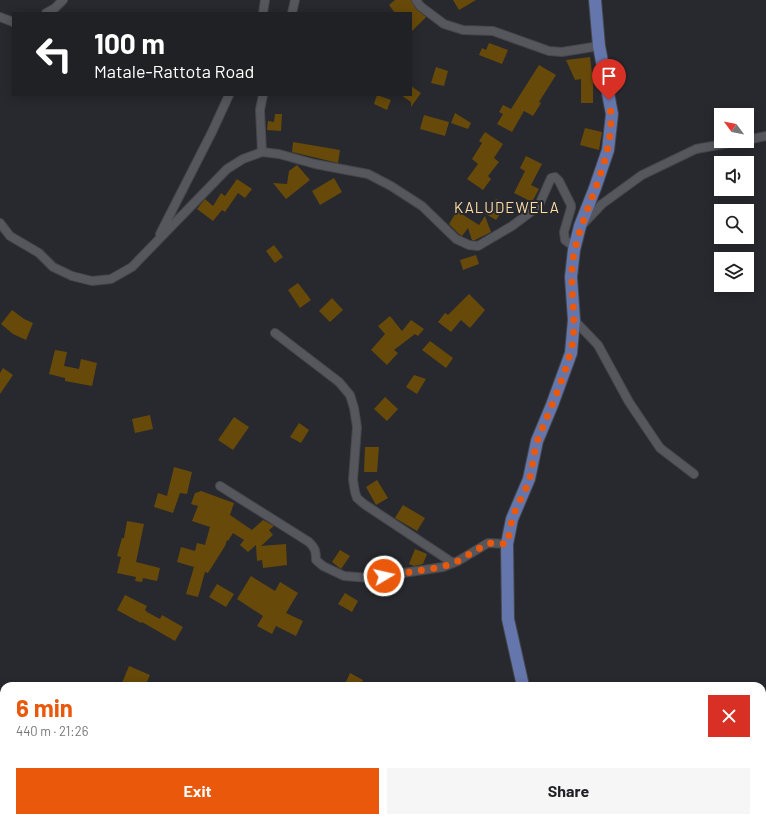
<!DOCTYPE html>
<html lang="en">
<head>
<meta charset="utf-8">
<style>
  body { margin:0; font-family:Barlow,sans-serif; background:#f6f6f6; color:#202124; height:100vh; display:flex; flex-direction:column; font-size:15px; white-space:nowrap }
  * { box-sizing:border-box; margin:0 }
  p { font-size:13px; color:#757577 }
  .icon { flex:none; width:22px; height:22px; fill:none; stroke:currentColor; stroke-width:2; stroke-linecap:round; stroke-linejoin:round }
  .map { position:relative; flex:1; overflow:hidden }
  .side { position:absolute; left:0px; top:682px; width:766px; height:140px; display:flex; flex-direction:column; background:#fff; border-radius:12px 12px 0 0; box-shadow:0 2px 10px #0003 }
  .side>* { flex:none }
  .hud { position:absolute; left:12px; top:12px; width:400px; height:84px; border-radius:0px; box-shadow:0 2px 10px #0003; background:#202124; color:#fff; overflow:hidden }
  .needle { width:26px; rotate:302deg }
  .tools { position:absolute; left:714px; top:108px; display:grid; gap:8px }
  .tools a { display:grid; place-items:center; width:40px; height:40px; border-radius:0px; background:#fff; box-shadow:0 2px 10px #0003; font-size:20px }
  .pin { position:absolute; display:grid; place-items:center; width:34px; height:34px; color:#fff; margin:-41px -17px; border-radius:50% 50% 50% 0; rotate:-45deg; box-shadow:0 0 4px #0007 }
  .pin .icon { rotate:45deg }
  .me { position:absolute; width:44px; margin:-22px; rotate:81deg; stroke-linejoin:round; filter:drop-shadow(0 0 3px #0008) }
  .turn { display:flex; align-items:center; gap:14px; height:84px; padding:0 16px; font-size:18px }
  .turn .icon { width:52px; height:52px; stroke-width:2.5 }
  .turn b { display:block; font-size:28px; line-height:34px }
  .round { display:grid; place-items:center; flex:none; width:42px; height:42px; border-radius:0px; background:#f6f6f6 }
  .head { display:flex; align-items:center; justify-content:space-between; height:68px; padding:0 16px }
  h1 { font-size:24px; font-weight:700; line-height:30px; color:#ea580c }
  .action { display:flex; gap:8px; margin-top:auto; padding:8px 16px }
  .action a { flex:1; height:46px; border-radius:0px; background:#ea580c; color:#fff; font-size:16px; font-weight:700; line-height:46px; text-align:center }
  .action a+a { background:#f6f6f6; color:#202124 }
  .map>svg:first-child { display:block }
</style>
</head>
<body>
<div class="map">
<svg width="766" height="822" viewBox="0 0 766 822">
  <rect width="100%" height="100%" fill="#27292e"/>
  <path fill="#674a0a" d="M395,0H411L416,9L426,17L411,32V13H395L389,5Z
    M453,0H476L459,10Z
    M489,43L508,50L502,64L479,55L482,48L486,50Z
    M590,57L593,82V103H581V79L575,80L566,60Z
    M539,65L556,75L539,102L541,103L533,116L524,111L512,132L497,124L503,114L499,112L503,105L511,109Z
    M436,67L448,71L444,86L431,83Z
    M411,86L421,93L411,107V102L401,95H411Z
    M377,95L391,100L387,110L374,104Z
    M455,113L471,123L468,129L451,123Z
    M275,114H282L281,131L267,130L268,121L274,122Z
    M424,115L449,122L445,136L420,129Z
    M585,128L602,132L599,150L580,145Z
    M485,132L503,144L494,158L499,162L488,176L491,179L483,190L467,179L478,164L472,159L482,143L479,141Z
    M293,142L340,150L338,163L292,152Z
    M526,156L542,164L531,185L539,189L532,202L514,193L525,171L520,168Z
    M297,165L310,180L286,199L273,183L287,184L289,171Z
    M334,178L342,192L320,205L312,191Z
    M237,179L252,189L245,198L238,193L225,212L222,210L213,221L197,209L205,199L213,206L221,193L225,196Z
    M496,199L506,205L496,220L486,214Z
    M457,211L479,225L485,216L491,232L475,240H472L468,228L462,236L459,234L449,224Z
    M274,245L283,257L275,263L266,251Z
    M476,255L479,264L463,270L460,260Z
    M298,283L311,300L300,308L288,290Z
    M469,294L485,310L470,328L461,320L451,332L438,322L445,313L448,315Z
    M332,298L343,310L330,322L319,311Z
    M12,310L24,319L33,323L26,340L13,334L1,324Z
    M390,316L402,331L411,320L424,329L418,336L415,334L394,350L398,353L387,365L371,350L385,334L378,326Z
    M430,341L453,358L446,368L422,350Z
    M55,350L67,352L64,366L79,369L81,359L97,363L92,386L65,381V378L49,374Z
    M3,368L13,375L0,394V373Z
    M414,375L426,379L417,394L406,387Z
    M385,397L398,409L387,421L374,409Z
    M150,415L153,429L135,433L132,419Z
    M234,417L249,427L233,450L218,440Z
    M299,423L309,430L301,443L290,437Z
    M365,447H379L377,472H364Z
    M174,467L192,472L187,494L180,493L173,513L154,507L158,493L167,496Z
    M377,480L388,498L376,505L366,487Z
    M201,491L234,503L230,515L252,530L263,520L274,526L269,530L273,535L261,546L286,544L287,565L263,568L262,560L257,561L256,545L248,552L240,545L244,540L233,533L228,541L227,540L225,546L208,573L205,572L198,597L186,594L194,567L177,562L181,547L195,551L197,543L205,545L210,527L192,521L198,506L191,504L195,493Z
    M403,505L425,518L417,531L395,518Z
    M127,521L144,524L136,562L160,568L157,581L143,578L142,582L135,581L136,577L117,573L121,557L117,556L122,538H124Z
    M415,549L427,554L423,564L414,566L409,564Z
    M340,550L350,556L341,569L332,562Z
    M251,576L275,591L280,582L298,593L286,613L303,621L296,636L276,626L272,634L257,626L263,616L237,599Z
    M217,584L234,594L226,607L209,597Z
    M345,593L358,601L352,612L338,604Z
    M125,595L147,606L145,610L147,612L160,619L162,615L183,627L175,641L142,622L141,623L117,610Z
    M129,666L150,675L145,686H129L122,683Z
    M350,673L363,680L360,686H344Z"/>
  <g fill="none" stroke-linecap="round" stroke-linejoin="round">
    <defs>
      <path id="minor" d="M416,0L420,6L444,24L463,30L493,31L549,51L562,52L599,46
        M46,13L55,8L63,0
        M263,13L265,0
        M292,13L295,0
        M0,17L13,22
        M747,140L766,136
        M262,152L260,110L263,95
        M0,223L10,236L39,253L53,267L72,276L92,281L111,279L132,267L227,169L243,159L262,152L279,154L315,164L368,174L391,186L422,206L456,239L469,245L478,246L512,226L532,211L540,203L551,178L555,177L559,181L571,205V208L564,232L565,240L569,243L576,244
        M584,223L602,204L642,175L696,149L740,141
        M160,234L212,132L229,95
        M574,320L598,345L629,402L660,448L694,474
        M275,333L339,382L350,395L354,408L357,427L353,480L355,492L357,498L364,504L453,563
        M220,486L309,542C315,548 316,551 316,560L323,566L344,576L370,578L443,567L458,561L488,543L507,544"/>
      <path id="primary" d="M523,686L508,619L507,544L512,519L529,479L537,441L552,405L571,353L574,320L571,277L574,250L580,226L595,188L608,150L612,114L599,46L595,0
        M561,818L562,822"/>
    </defs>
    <use href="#minor" stroke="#45464a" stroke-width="10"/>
    <use href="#primary" stroke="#45464a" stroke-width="14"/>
    <use href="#minor" stroke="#55575d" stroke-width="8"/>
    <use href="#primary" stroke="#6576ac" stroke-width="12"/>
  </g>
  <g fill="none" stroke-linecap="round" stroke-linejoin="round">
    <path stroke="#ea580c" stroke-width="7" stroke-dasharray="0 12.6" d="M384,576L442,567L458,561L488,543L507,544C509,536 510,528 512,520C516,506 524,494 529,481C533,467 533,453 538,439C549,411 562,384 570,354C580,320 566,284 575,249C586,200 619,152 609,100"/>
  </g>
  <g text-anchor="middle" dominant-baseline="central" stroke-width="4" stroke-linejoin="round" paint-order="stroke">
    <g font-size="15" letter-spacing="1" fill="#fedea6" stroke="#27292e">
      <text x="507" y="207">KALUDEWELA</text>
    </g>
  </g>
</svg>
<div class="tools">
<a><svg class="needle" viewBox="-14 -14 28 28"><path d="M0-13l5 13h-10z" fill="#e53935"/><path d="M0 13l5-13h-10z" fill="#757577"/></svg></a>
<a><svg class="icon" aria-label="sound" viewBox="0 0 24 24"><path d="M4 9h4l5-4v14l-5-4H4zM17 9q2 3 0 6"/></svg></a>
<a><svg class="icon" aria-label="search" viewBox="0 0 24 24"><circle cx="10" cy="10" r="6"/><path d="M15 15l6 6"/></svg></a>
<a><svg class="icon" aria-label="layers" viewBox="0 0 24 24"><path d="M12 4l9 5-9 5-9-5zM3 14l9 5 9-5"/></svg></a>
</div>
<div class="pin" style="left:609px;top:100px;background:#d93025"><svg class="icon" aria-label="arrive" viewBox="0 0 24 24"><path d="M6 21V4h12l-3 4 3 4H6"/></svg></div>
<svg class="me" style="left:384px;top:576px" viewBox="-20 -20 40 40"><circle r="17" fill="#ea580c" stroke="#fff" stroke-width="3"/><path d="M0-11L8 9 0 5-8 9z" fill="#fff"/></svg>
<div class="hud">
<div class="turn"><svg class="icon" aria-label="left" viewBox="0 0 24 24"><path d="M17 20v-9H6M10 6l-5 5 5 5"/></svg><div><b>100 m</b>Matale-Rattota Road</div></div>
</div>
<section class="side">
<div class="head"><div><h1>6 min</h1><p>440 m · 21:26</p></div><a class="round" style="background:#d93025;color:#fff"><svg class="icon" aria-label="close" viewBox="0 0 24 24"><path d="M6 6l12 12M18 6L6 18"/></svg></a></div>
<div class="action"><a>Exit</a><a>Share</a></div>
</section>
</div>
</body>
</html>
